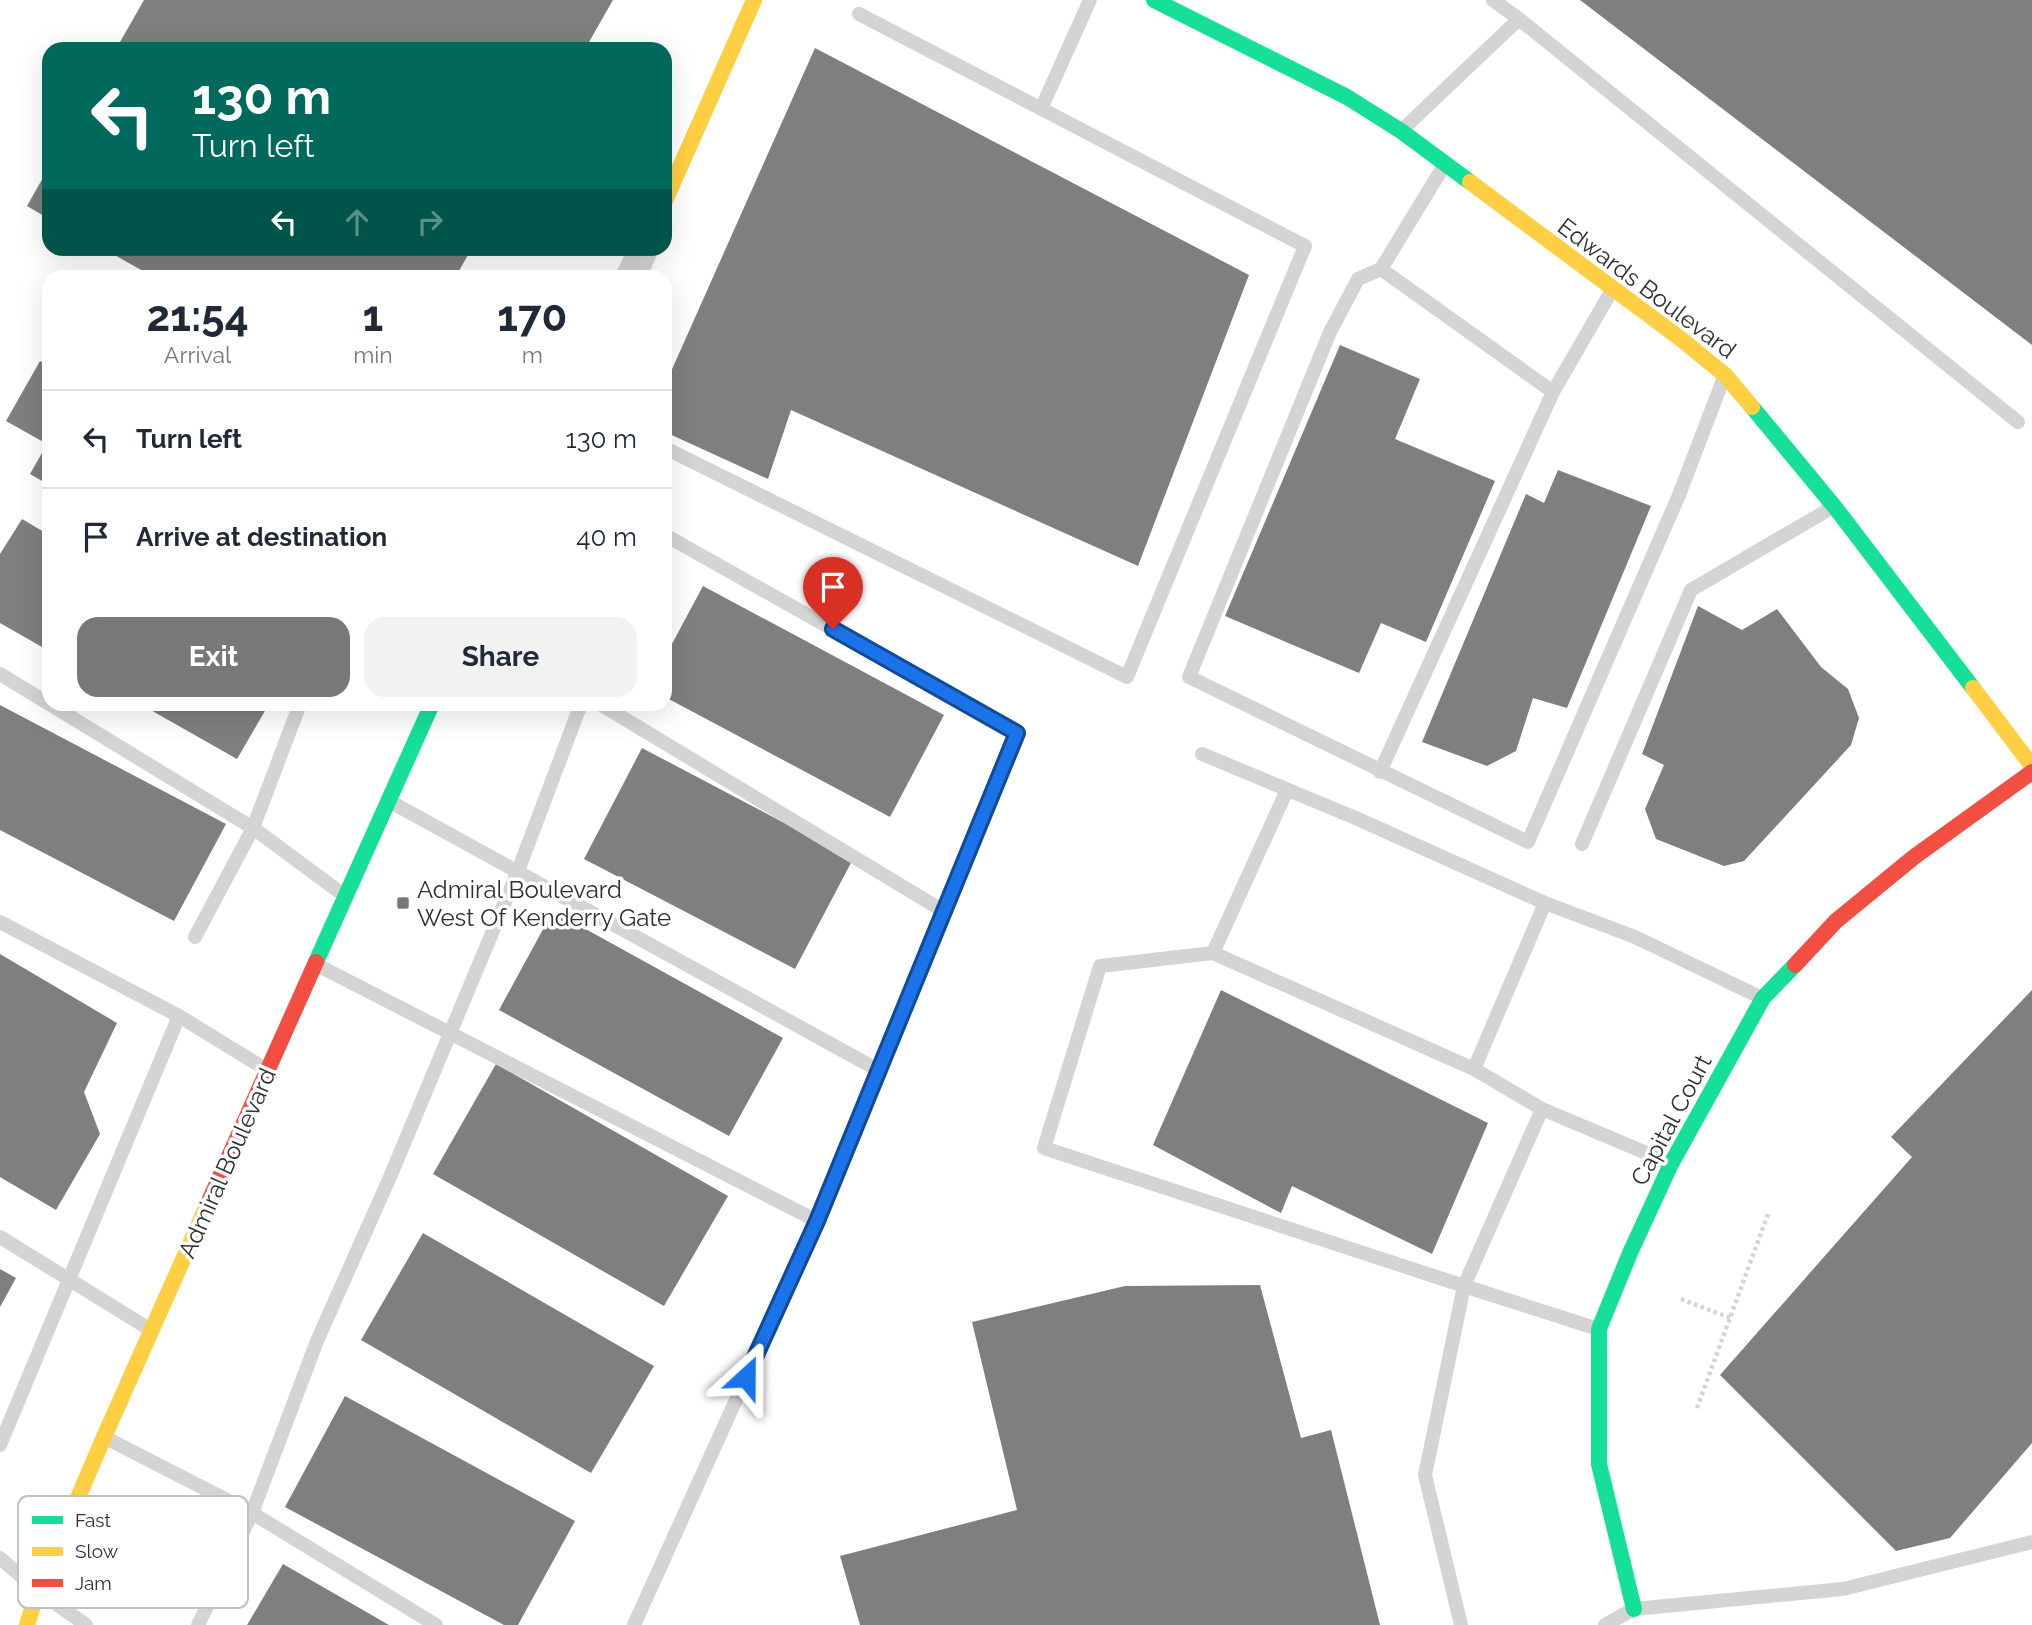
<!DOCTYPE html>
<html lang="en">
<head>
<meta charset="utf-8">
<style>
  body { margin:0; font-family:Raleway,sans-serif; background:#f2f2f3; color:#1f2937; height:100vh; display:flex; flex-direction:column; font-size:26px; white-space:nowrap }
  * { box-sizing:border-box; margin:0 }
  p { font-size:23px; color:#747a83 }
  .icon { flex:none; width:38px; height:38px; fill:none; stroke:currentColor; stroke-width:2; stroke-linecap:round; stroke-linejoin:round }
  .map { position:relative; flex:1; overflow:hidden }
  .drawer { position:absolute; left:42px; top:270px; width:630px; height:441px; display:flex; flex-direction:column; background:#fff; border-radius:21px; box-shadow:0 7px 28px #0002 }
  .drawer>* { flex:none }
  .top-card { position:absolute; left:42px; top:42px; width:630px; height:214px; border-radius:21px; box-shadow:0 7px 28px #0002; background:#00695c; color:#fff; overflow:hidden }
  .pin { position:absolute; display:grid; place-items:center; width:60px; height:60px; color:#fff; margin:-72px -30px; border-radius:50% 50% 50% 0; rotate:-45deg; box-shadow:0 0 7px #0007 }
  .pin .icon { rotate:45deg }
  .me { position:absolute; width:77px; margin:-38px; rotate:24deg; stroke-linejoin:round; filter:drop-shadow(0 0 5px #0008) }
  .turn { display:flex; align-items:center; gap:24px; height:147px; padding:0 35px; font-size:32px }
  .turn .icon { width:91px; height:91px; stroke-width:2.5 }
  .turn b { display:block; font-size:49px; line-height:60px }
  .lanes { display:flex; align-items:center; height:66px; padding:0 35px; background:#0003; justify-content:center; gap:35px; direction:ltr }
  .lanes .off { opacity:.35 }
  .eta { display:flex; justify-content:space-evenly; align-items:center; height:119px; text-align:center }
  .eta b { font-size:42px; font-weight:700; line-height:49px }
  .action { display:flex; gap:14px; margin-top:auto; padding:14px 35px }
  .action a { flex:1; height:80px; border-radius:21px; background:#787878; color:#fff; font-size:28px; font-weight:700; line-height:80px; text-align:center }
  .action a+a { background:#f2f2f3; color:#1f2937 }
  ul { padding:0; list-style:none }
  li { display:flex; align-items:center; gap:21px; height:98px; padding:0 35px; border-top:2px solid #e0e1e3 }
  li div { flex:1 }
  li b { display:block; font-size:26px }
  li em { font-style:normal }
  .map>svg:first-child { display:block }
</style>
</head>
<body>
<div class="map">
<svg width="2032" height="1625" viewBox="0 0 2032 1625">
  <rect width="100%" height="100%" fill="#fff"/>
  <path fill="#7f7f7f" d="M144,0H613L585,49H116Z
    M1580,0H2032V345Z
    M815,48L1249,275L1138,566L791,410L768,479L665,432V385Z
    M49,167V219L27,206Z
    M102,248H472L456,276H152Z
    M1340,345L1420,379L1395,439L1495,481L1426,642L1381,623L1359,673L1225,616Z
    M40,361L49,366V485L30,474L47,444L6,421Z
    M1558,470L1651,506L1567,708L1533,698L1516,751L1487,766L1422,742L1526,494L1544,503Z
    M22,519L49,535V651L0,623V554Z
    M703,586L944,715L890,817L665,697V657Z
    M1698,606L1742,630L1777,609L1821,667L1848,689L1859,718L1851,745L1744,861L1724,866L1656,839L1645,809L1664,765L1642,754Z
    M140,704H269L237,759Z
    M0,705L226,824L174,921L0,830Z
    M642,748L853,859L795,969L584,859Z
    M553,911L783,1038L729,1136L499,1010Z
    M0,954L117,1023L84,1092L100,1134L56,1210L0,1177Z
    M1221,990L1488,1123L1432,1254L1292,1186L1281,1213L1153,1145Z
    M2032,990V1443L1950,1538L1896,1551L1720,1375L1912,1157L1891,1137Z
    M496,1064L728,1196L664,1306L433,1174Z
    M423,1233L654,1366L591,1473L361,1340Z
    M0,1269L16,1278L0,1307Z
    M1260,1285L1301,1438L1331,1430L1380,1625H860L840,1556L1017,1510L972,1322L1125,1286Z
    M345,1396L575,1521L518,1625H504L285,1507Z
    M283,1564L389,1625H247Z"/>
  <g fill="none" stroke-linecap="round" stroke-linejoin="round">
    <path stroke="#d4d4d4" stroke-width="4.5" stroke-dasharray="3.5 3.5" stroke-linecap="butt" d="M1681,1299L1730,1318
      M1697,1408L1768,1214"/>
    <path stroke="#d4d4d4" stroke-width="14" d="M1519,19L2018,422
      M1041,109L1090,0
      M1402,130L1519,19L1493,0
      M1445,164L1381,269L1553,392L1612,290
      M1381,269L1358,279L1330,332L1189,677L1528,842L1679,495L1723,380
      M665,448L1127,677L1305,246L859,14
      M0,674L253,828L195,937
      M300,704L253,828L345,896
      M600,704L945,912
      M1202,754L1358,819L1545,903L1635,937L1762,998
      M1380,772L1553,392
      M1287,790L1213,953L1100,966L1044,1148L1464,1286L1425,1475L1461,1625
      M389,801L878,1070
      M1582,844L1691,590L1833,507
      M1545,903L1474,1069L1542,1109L1670,1163
      M0,922L179,1016L267,1070
      M1213,953L1474,1069
      M317,965L817,1221
      M1542,1109L1464,1286L1598,1329
      M0,1237L151,1330
      M106,1438L252,1513L436,1625
      M0,1445L179,1016
      M0,1558L38,1591L86,1625
      M198,1625L252,1513L317,1341L390,1177L518,871L581,704
      M634,1625L817,1221L1017,733L665,535
      M1605,1625L1634,1609L1843,1589L2032,1542"/>
    <path stroke="#d4d4d4" stroke-width="30" d="M631,276L644,248"/>
    <path stroke="#16e098" stroke-width="16" d="M1154,0L1347,97L1401,131L1470,182
      M1752,407L1834,506L1973,688
      M316,962L432,704
      M1634,1609L1599,1464V1329L1630,1253L1671,1164L1763,998L1795,965"/>
    <path stroke="#ffcf43" stroke-width="16" d="M1470,182L1681,339L1725,375L1752,407
      M665,201L754,0
      M1973,688L2032,766
      M27,1625L38,1591L104,1437L210,1199"/>
    <path stroke="#f24e42" stroke-width="16" d="M1795,965L1836,921L1914,857L2032,772
      M210,1199L316,962"/>
  </g>
  <g fill="none" stroke-linecap="round" stroke-linejoin="round">
    <defs>
      <path id="route" d="M746,1377L817,1221L1017,733L833,629"/>
    </defs>
    <use href="#route" stroke="#114b97" stroke-width="18"/>
    <use href="#route" stroke="#1a73e8" stroke-width="12"/>
  </g>
  <rect fill="#787878" stroke="#fff" stroke-width="2.5" x="396" y="896" width="14" height="14" rx="3.5"/>
  <g text-anchor="middle" dominant-baseline="central" stroke-width="7" stroke-linejoin="round" paint-order="stroke">
    <g font-size="24" fill="#2f2f2f" stroke="#fff">
      <text transform="translate(1647 288) rotate(37)">Edwards Boulevard</text>
      <text transform="translate(1671 1120) rotate(-62)">Capital Court</text>
      <text transform="translate(227 1163) rotate(-66)">Admiral Boulevard</text>
    </g>
    <g font-size="24" fill="#2f2f2f" stroke="#fff" text-anchor="start">
      <text x="417" y="889">Admiral Boulevard<tspan x="417" dy="28">West Of Kenderry Gate</tspan></text>
    </g>
  </g>
  <rect x="18" y="1496" width="230" height="112" rx="10" fill="#fff" stroke="#c1c1c1" stroke-width="2"/>
  <rect x="32" y="1516" width="31" height="8" fill="#16e098"/>
  <rect x="32" y="1547" width="31" height="9" fill="#ffcf43"/>
  <rect x="32" y="1579" width="31" height="8" fill="#f24e42"/>
  <g font-size="19" fill="#2f2f2f">
    <text x="75" y="1527">Fast</text>
    <text x="75" y="1558">Slow</text>
    <text x="75" y="1590">Jam</text>
  </g>
</svg>
<div class="pin" style="left:833px;top:629px;background:#d93025"><svg class="icon" aria-label="arrive" viewBox="0 0 24 24"><path d="M6 21V4h12l-3 4 3 4H6"/></svg></div>
<svg class="me" style="left:746px;top:1377px" viewBox="-20 -20 40 40"><path d="M0-17L14 15 0 8-14 15z" fill="#1a73e8" stroke="#fff" stroke-width="4"/></svg>
<div class="top-card">
<div class="turn"><svg class="icon" aria-label="left" viewBox="0 0 24 24"><path d="M17 20v-9H6M10 6l-5 5 5 5"/></svg><div><b>130 m</b>Turn left</div></div>
<div class="lanes"><svg class="icon" aria-label="left" viewBox="0 0 24 24"><path d="M17 20v-9H6M10 6l-5 5 5 5"/></svg><svg class="icon off" aria-label="ahead" viewBox="0 0 24 24"><path d="M12 20V5M6 11l6-6 6 6"/></svg><svg class="icon off" aria-label="right" viewBox="0 0 24 24"><path d="M7 20v-9h11M14 6l5 5-5 5"/></svg></div>
</div>
<section class="drawer">
<div class="eta">
<div><b>21:54</b><p>Arrival</p></div>
<div><b>1</b><p>min</p></div>
<div><b>170</b><p>m</p></div>
</div>
<ul>
<li><svg class="icon" aria-label="left" viewBox="0 0 24 24"><path d="M17 20v-9H6M10 6l-5 5 5 5"/></svg><div><b>Turn left</b></div><em>130 m</em></li>
<li><svg class="icon" aria-label="arrive" viewBox="0 0 24 24"><path d="M6 21V4h12l-3 4 3 4H6"/></svg><div><b>Arrive at destination</b></div><em>40 m</em></li>
</ul>
<div class="action"><a>Exit</a><a>Share</a></div>
</section>
</div>
</body>
</html>
